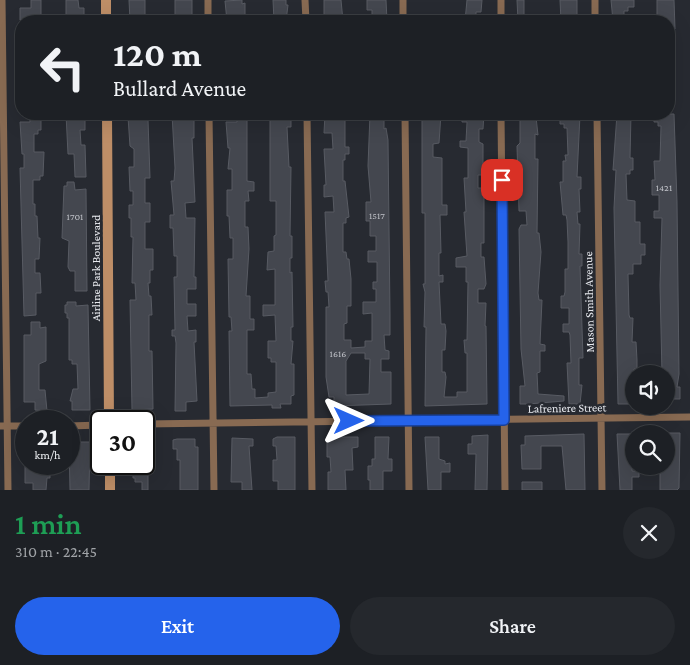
<!DOCTYPE html>
<html lang="en">
<head>
<meta charset="utf-8">
<style>
  body { margin:0; font-family:"Crimson Pro",serif; background:#25282d; color:#f1f3f6; height:100vh; display:flex; flex-direction:column; font-size:19px; white-space:nowrap }
  * { box-sizing:border-box; margin:0 }
  p { font-size:16px; color:#a0a3a7 }
  .icon { flex:none; width:28px; height:28px; fill:none; stroke:currentColor; stroke-width:2; stroke-linecap:round; stroke-linejoin:round }
  .map { position:relative; height:490px; overflow:hidden }
  .panel { display:flex; flex-direction:column; background:#1d2025; flex:1 }
  .panel>* { flex:none }
  .guide { position:absolute; left:15px; top:15px; width:660px; height:105px; border-radius:20px; box-shadow:0 5px 20px #0002,0 0 0 1px #3b3e42; background:#1d2025; color:#f1f3f6; overflow:hidden }
  .controls { position:absolute; left:625px; top:365px; display:grid; gap:10px }
  .controls a { display:grid; place-items:center; width:50px; height:50px; border-radius:50%; background:#1d2025; box-shadow:0 5px 20px #0002,0 0 0 1px #3b3e42; font-size:25px }
  .speed { position:absolute; left:15px; top:410px; display:flex; gap:10px; font-size:25px; font-weight:700; text-align:center }
  .speed>* { display:grid; place-content:center; width:65px; height:65px; border-radius:50%; background:#1d2025; box-shadow:0 5px 20px #0002,0 0 0 1px #3b3e42; line-height:1 }
  .speed small { font-size:12px; font-weight:400 }
  .speed .limit { border:2px solid #111; border-radius:8px; background:#fff; color:#111 }
  .pin { position:absolute; display:grid; place-items:center; width:42px; height:42px; color:#fff; margin:-21px; border-radius:10px; box-shadow:0 2px 8px #0006 }
  .me { position:absolute; width:55px; margin:-28px; rotate:90deg; stroke-linejoin:round; filter:drop-shadow(0 0 4px #0008) }
  .turn { display:flex; align-items:center; gap:18px; height:105px; padding:0 15px; font-size:22px }
  .turn .icon { width:65px; height:65px; stroke-width:2.5 }
  .turn b { display:block; font-size:35px; line-height:42px }
  .round { display:grid; place-items:center; flex:none; width:52px; height:52px; border-radius:26px; background:#25282d }
  .headline { display:flex; align-items:center; justify-content:space-between; height:85px; padding:0 15px }
  h1 { font-size:30px; font-weight:600; line-height:38px; color:#1e9e55 }
  .primary-button { display:flex; gap:10px; margin-top:auto; padding:10px 15px }
  .primary-button a { flex:1; height:58px; border-radius:30px; background:#2563eb; color:#fff; font-size:20px; font-weight:600; line-height:58px; text-align:center }
  .primary-button a+a { background:#25282d; color:#f1f3f6 }
  .map>svg:first-child { display:block }
</style>
</head>
<body>
<div class="map">
<svg width="690" height="490" viewBox="0 0 690 490">
  <rect width="100%" height="100%" fill="#272a31"/>
  <path fill="#44474f" stroke="#585b63" fill-rule="evenodd" d="M31,0H41V16H39V20H20V8H31Z
    M66,0H78L79,8H84V18L66,17Z
    M129,0H145V21H130Z
    M175,0H192V21H175Z
    M242,0V4L245,3V15L241,16V21H227L225,1Z
    M273,0H286V5H288L286,21H274Z
    M324,0H341L343,21H324Z
    M367,0H386L387,21H372V10H367Z
    M467,0H482L481,12H476V21H465Z
    M517,0H524V21H518Z
    M560,0H577V21H561Z
    M611,0H634V7H628V11H624V21H613Z
    M657,0H674L675,29H669V21H657Z
    M30,114H38V118H41V130H38V134H34V152H44L43,176H40V180H33V204H35V216H37L38,238H40L39,259H35V273H40L41,293H36V315L24,316L20,168H24V154H22L20,122H30Z
    M66,114H85V130H80L81,145H85L86,177H75L74,154H68Z
    M138,114H144V120H148L150,178H145V203H150V222H145V249H153V270H150V283H148L149,296H151L152,315H149V351H152L153,409L132,410L130,300H136L135,283H132L133,237H131V218H129V205H133V191H130L129,167H134V149L130,146L128,117H138Z
    M172,114H194V138H192L195,202L185,203L186,218H195L194,277H196V289H187V304H196V316H187L188,331L196,330V342H194L197,401L186,402V411H175L176,343L175,336H172V330H175L174,277H177V256H174L173,228H170V215H174L171,181H174L175,168Z
    M237,114H247V181L254,182V191H248L249,201H245V227H248L249,249L246,296H250V319H254V330H247V374H251L252,389H255V398L268,397V393L276,392V362H271V358H268V341H276L275,315L263,316V305H275V269L267,270L268,252L274,251V236L276,235V201H270V114L291,116V127H287L289,167H291L290,236H292V258H290V273L292,272L293,327H291V341H293L291,364H294V395L291,396V404H280L281,408H272V405L230,406L229,331H232L231,317H229L228,259H233V238H230L229,216H227V190H232V169H228L230,148H228L226,122H237Z
    M325,114H338V118H345V147H349V154H345V160H343V181H345L349,217L346,218V223H343V252H346L347,259H349L351,279V306H347V323L344,324V340H351V348L365,347V341H372V313L363,314V302H376V289H373V282H377V262H368V251H376V236H370V221H366V202H371L368,166L370,114H384V129L386,128L388,140L390,315V335H384L385,350L389,351V359H381V372H391V404L334,406V397H329L326,377V307H329L328,292H326L325,281H328L325,212H334L333,196L324,197V185H326L324,149H333L332,133H324ZM351,353H365V359H370L369,394L346,395V361Z
    M422,114H441L439,143L433,144V157L442,158V205H447V215H440L441,253H439V276L443,275V282H439L441,324H445L446,331L445,350H442V372H445L446,377L444,397H457V392H467V353H465L464,340H467L468,282H466V267H456V258L467,256L464,212H466L464,178H468V148L460,147V141H466L467,122H462V114H484L483,129H479V142L483,144V175H478V188H484V243H481V257H484L486,284L484,289H478V303H486L485,326H486L487,404L425,406L426,327H424L425,292L423,284H425V213H422Z
    M560,114L580,115L577,177H581V189H579L580,212H577L578,224H580L579,254H582V266H580L583,358H579V385H582L580,404H569L567,363H571L570,335L569,332H563V324H569V308H561V296H564L565,292V269H568V242L567,220L566,215H563L560,182H563V161H566L565,155H568L567,128H564V124H560Z
    M617,114H631L630,158H633V170H630V174H626L627,200L635,201V222H640V244H645V255H641V264H633V274H628L629,315L630,318H633L632,342H636L637,360V369H634V404H618L614,208L616,170H613Z
    M654,114H674L677,202L679,374L677,387H680V399H666V374H662L660,285L662,218H654V211H659V195H652V180H655L654,161H660L661,126H658V122H654Z
    M520,117H536L538,135L535,134V159H538L537,233H539L541,252L538,293L539,300H542L540,344L545,345V351H540V372L537,373L538,394L564,396V401L528,404H520V386H525L521,349L519,229L521,225H527L526,211H519L517,146L520,143Z
    M67,182H74L75,190L86,189L87,291H75V271H70L68,267L69,241L62,238L64,186H67Z
    M67,302H76V306L88,305L90,410H72V401H70L73,389H78L77,364H72V360H69V318H67V313H65V305H67Z
    M31,322H40V328L46,327V361L39,364V390H45L47,411L35,410V402H24V335H31Z
    M666,433H680L679,488L677,490H660V466H666Z
    M584,434L585,490H566L562,446H541V469H522L521,445H525V436Z
    M617,434H634L632,471H639V477H632V490H620Z
    M488,435L487,490H475L476,454H468V444H472V436Z
    M277,437H295V490H278V481H273V460H277L276,446H273V439Z
    M327,437H358V447L352,448L353,470H345L346,490H328V472H331L330,457H327Z
    M375,437H389L388,459H392V471H383V490H370V480H368V466H372V459H375Z
    M425,437H439V459L445,461V464L450,463V472H441V490H428Z
    M232,438L253,439V446H249L252,490H242V482H231Z
    M177,439H195V447H198V490H180V460H177V449H173V440Z
    M69,442H90L89,490H70Z
    M153,463V471H148V490H142V482H135V478H133V464Z
    M25,464L50,465V478H47L46,490H33V483H25Z
    M522,482H542V490H522Z"/>
  <g fill="none" stroke-linecap="round" stroke-linejoin="round">
    <path stroke="#886a52" stroke-width="7" d="M2,0L8,490
      M208,0V21
      M305,0L306,21
      M403,0V21
      M501,0V21
      M595,0V21
      M209,114L214,490
      M307,114L312,490
      M405,114L409,490
      M501,114L505,490
      M597,114L602,490
      M144,424L690,417
      M0,426H26
      M69,426L101,425"/>
    <path stroke="#be8e67" stroke-width="10" d="M106,0V21
      M107,114L109,421
      M110,464V490"/>
  </g>
  <g fill="none" stroke-linecap="round" stroke-linejoin="round">
    <defs>
      <path id="route" d="M349,421L504,420L502,180"/>
    </defs>
    <use href="#route" stroke="#184099" stroke-width="12"/>
    <use href="#route" stroke="#2563eb" stroke-width="9"/>
  </g>
  <g text-anchor="middle" dominant-baseline="central" stroke-width="5" stroke-linejoin="round" paint-order="stroke">
    <g font-size="10" fill="#bfc1c7">
      <text x="664" y="187">1421</text>
      <text x="377" y="215">1517</text>
      <text x="75" y="216">1701</text>
      <text x="338" y="353">1616</text>
    </g>
    <g font-size="12" fill="#e8eaef" stroke="#272a31">
      <text transform="translate(96 268) rotate(-90)">Airline Park Boulevard</text>
      <text transform="translate(589 302) rotate(-91)">Mason Smith Avenue</text>
      <text transform="translate(567 408) rotate(-1)">Lafreniere Street</text>
    </g>
  </g>
</svg>
<div class="controls">
<a><svg class="icon" aria-label="sound" viewBox="0 0 24 24"><path d="M4 9h4l5-4v14l-5-4H4zM17 9q2 3 0 6"/></svg></a>
<a><svg class="icon" aria-label="search" viewBox="0 0 24 24"><circle cx="10" cy="10" r="6"/><path d="M15 15l6 6"/></svg></a>
</div>
<div class="speed"><div>21<small>km/h</small></div><div class="limit">30</div></div>
<div class="pin" style="left:502px;top:180px;background:#d93025"><svg class="icon" aria-label="arrive" viewBox="0 0 24 24"><path d="M6 21V4h12l-3 4 3 4H6"/></svg></div>
<svg class="me" style="left:349px;top:421px" viewBox="-20 -20 40 40"><path d="M0-17L14 15 0 8-14 15z" fill="#2563eb" stroke="#fff" stroke-width="4"/></svg>
<div class="guide">
<div class="turn"><svg class="icon" aria-label="left" viewBox="0 0 24 24"><path d="M17 20v-9H6M10 6l-5 5 5 5"/></svg><div><b>120 m</b>Bullard Avenue</div></div>
</div>
</div>
<section class="panel">
<div class="headline"><div><h1>1 min</h1><p>310 m · 22:45</p></div><a class="round"><svg class="icon" aria-label="close" viewBox="0 0 24 24"><path d="M6 6l12 12M18 6L6 18"/></svg></a></div>
<div class="primary-button"><a>Exit</a><a>Share</a></div>
</section>
</body>
</html>
